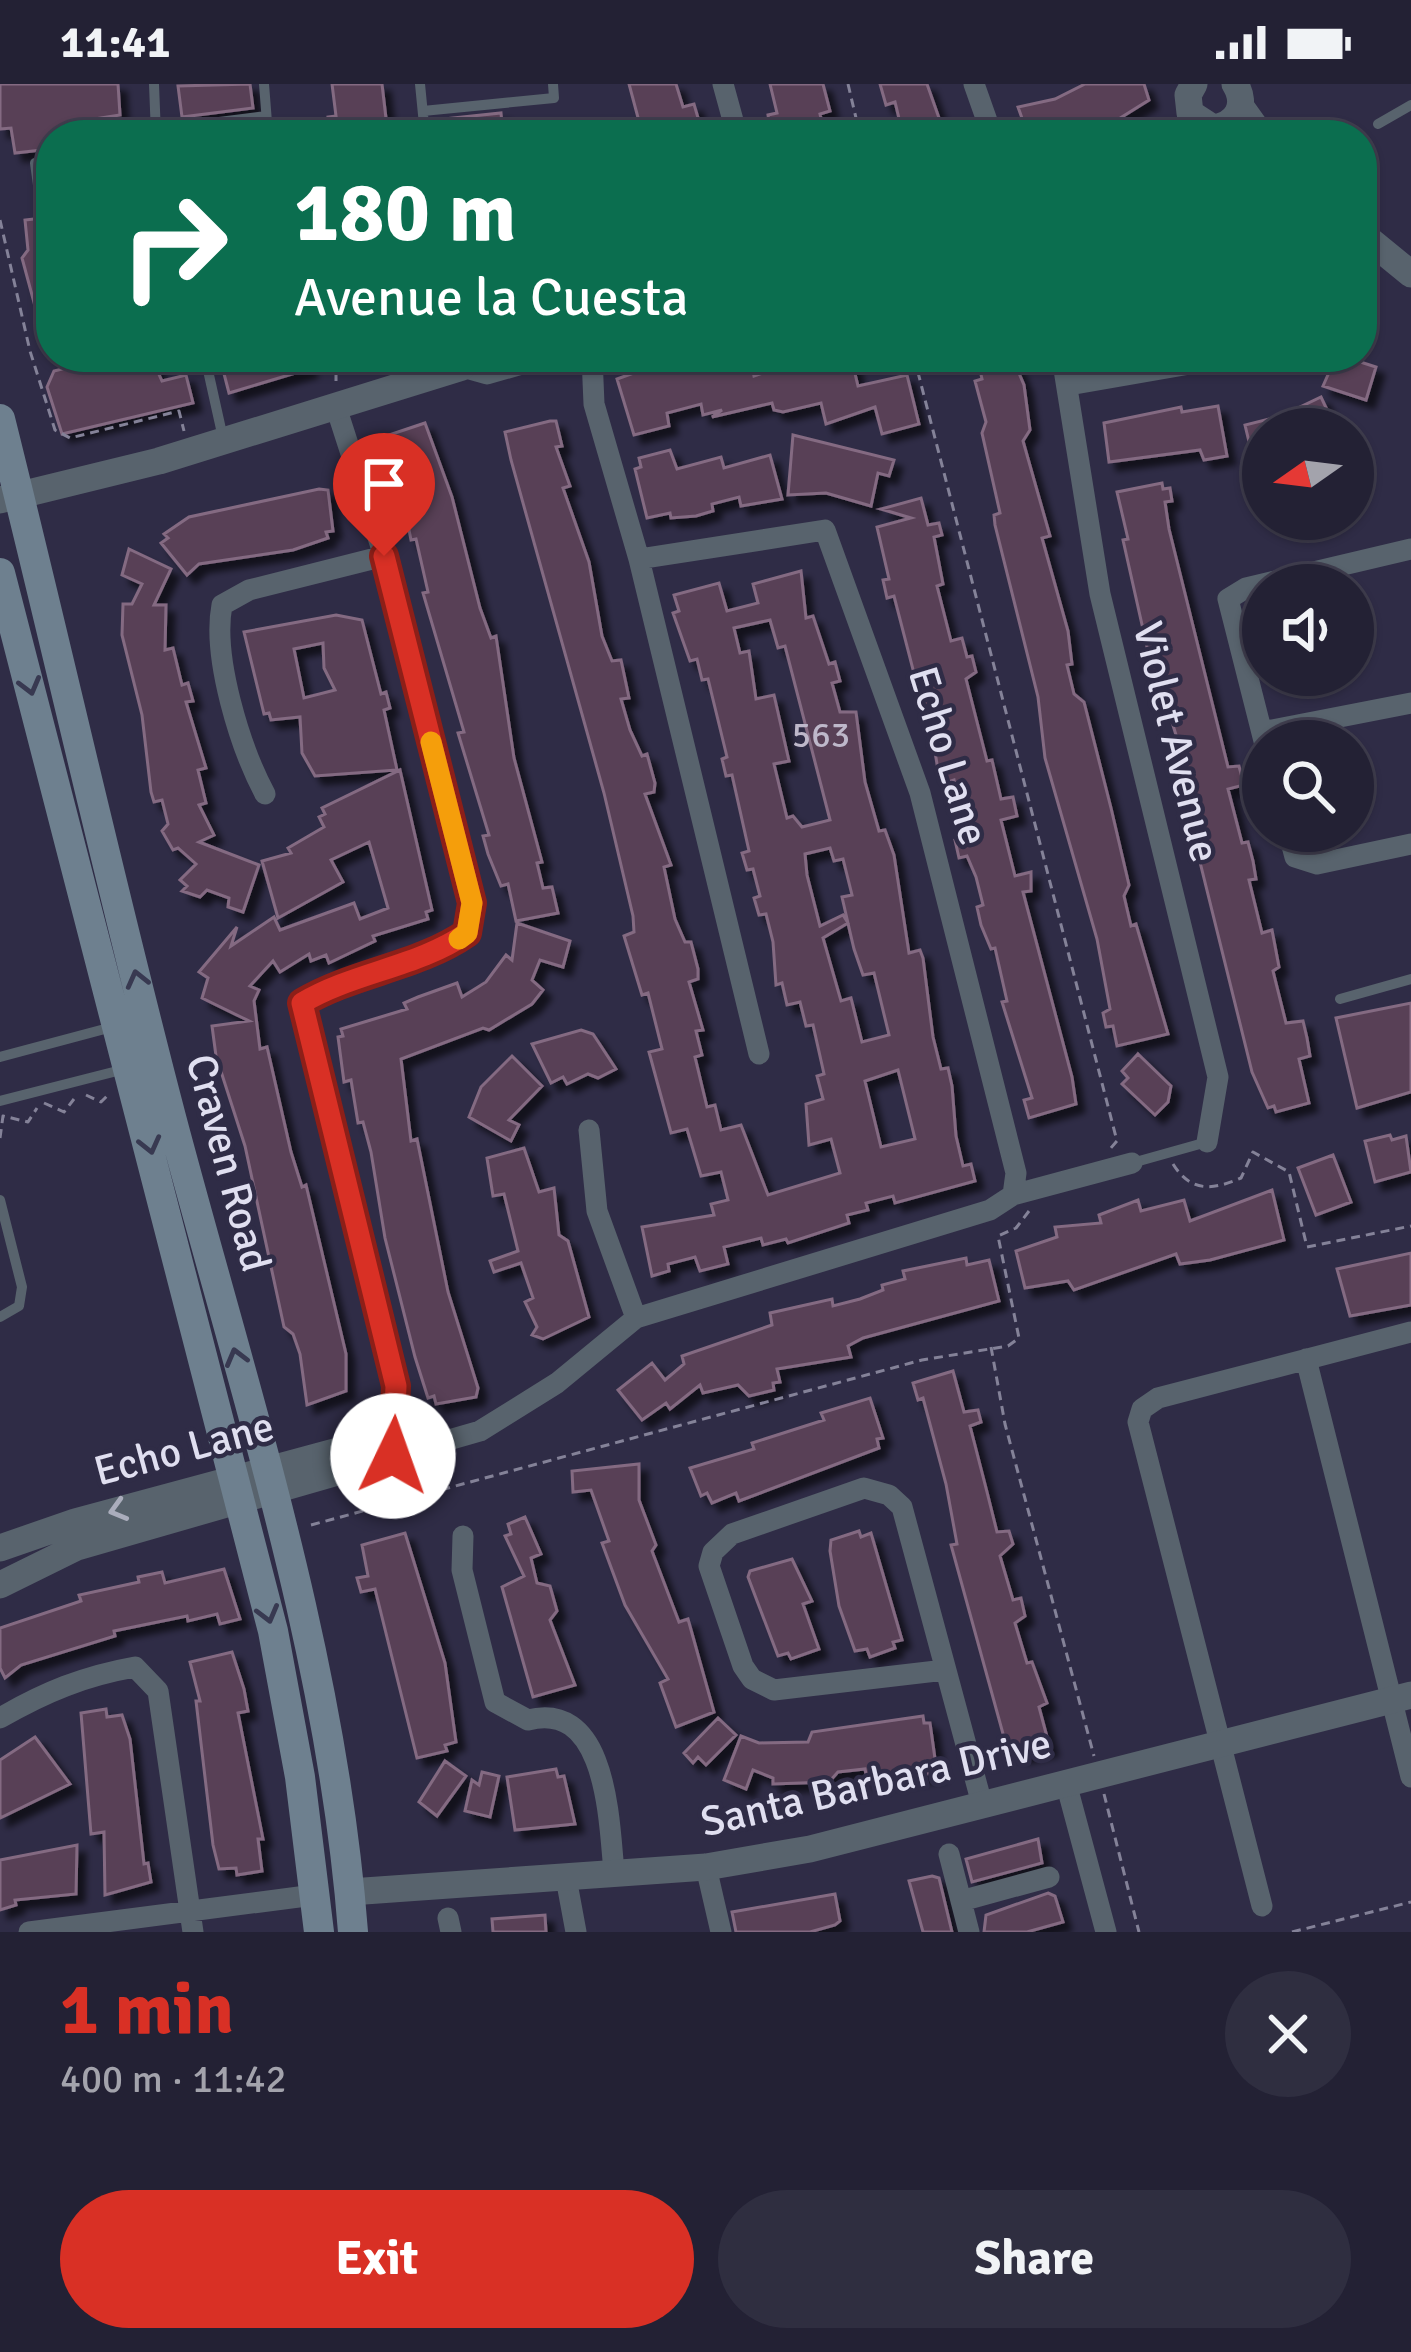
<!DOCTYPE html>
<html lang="en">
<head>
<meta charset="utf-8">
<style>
  body { margin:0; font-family:Signika,sans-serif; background:#2f2e40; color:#f1f3f6; height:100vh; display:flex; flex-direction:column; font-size:45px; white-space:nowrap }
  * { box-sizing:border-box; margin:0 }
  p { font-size:39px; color:#a3a3ac }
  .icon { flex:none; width:66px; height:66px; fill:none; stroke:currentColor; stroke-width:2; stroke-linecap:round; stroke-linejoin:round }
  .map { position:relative; height:1848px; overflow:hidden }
  .panel { display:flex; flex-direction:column; background:#232134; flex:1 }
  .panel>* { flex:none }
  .guide { position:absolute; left:36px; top:36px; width:1341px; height:252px; border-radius:48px; box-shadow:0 3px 9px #0004,0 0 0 3px #403e4f; background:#0b6e4f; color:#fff; overflow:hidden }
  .needle { width:78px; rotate:256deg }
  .fabs { position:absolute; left:1242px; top:324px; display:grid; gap:24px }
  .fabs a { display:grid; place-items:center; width:132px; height:132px; border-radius:50%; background:#232134; box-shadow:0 3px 9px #0004,0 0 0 3px #403e4f; font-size:60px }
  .pin { position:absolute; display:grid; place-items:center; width:102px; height:102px; color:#fff; margin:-123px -51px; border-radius:50% 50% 50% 0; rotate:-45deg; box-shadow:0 0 12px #0007 }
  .pin .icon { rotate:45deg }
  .me { position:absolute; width:132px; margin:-66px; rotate:3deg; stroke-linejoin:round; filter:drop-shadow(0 0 9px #0008) }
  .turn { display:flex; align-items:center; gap:42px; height:252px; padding:0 60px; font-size:54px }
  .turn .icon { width:156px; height:156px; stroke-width:2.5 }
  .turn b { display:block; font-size:84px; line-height:102px }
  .round { display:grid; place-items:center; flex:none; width:126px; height:126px; border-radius:63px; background:#2f2e40 }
  .summary { display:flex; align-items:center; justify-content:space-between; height:204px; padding:0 60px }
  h1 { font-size:72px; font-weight:700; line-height:90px; color:#d93025 }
  .cta { display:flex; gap:24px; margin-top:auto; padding:24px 60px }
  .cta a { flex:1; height:138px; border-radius:72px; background:#d93025; color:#fff; font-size:48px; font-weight:700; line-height:138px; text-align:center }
  .cta a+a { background:#2f2e40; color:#f1f3f6 }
  .status { display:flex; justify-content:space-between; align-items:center; height:84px; padding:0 60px; background:#232134; direction:ltr }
  .status svg { height:33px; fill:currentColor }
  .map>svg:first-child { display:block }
</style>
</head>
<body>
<div class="status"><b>11:41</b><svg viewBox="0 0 49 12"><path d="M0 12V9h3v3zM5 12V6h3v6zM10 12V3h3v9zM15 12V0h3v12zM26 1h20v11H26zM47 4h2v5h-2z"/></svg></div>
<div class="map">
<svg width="1411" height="1848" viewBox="0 0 1411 1848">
  <defs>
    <filter id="shadow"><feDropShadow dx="8" dy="8" stdDeviation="3" flood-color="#0009"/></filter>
  </defs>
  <rect width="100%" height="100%" fill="#2f2c46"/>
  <path fill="#584157" stroke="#846b82" stroke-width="3" fill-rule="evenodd" filter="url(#shadow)" d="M0,0H118L120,31L69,39L70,51H51V65L15,69L11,44L0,45Z
    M250,0L253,24L182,33L178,2Z
    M332,0H382L387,43L330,48L328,33L336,32Z
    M629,0H676L683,23L694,20L703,51H651L649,43L641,45Z
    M770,0H823L830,27L820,30L825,51H771L768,31L777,29Z
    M880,0H927L945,51H903L895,18L886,21Z
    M1085,0H1144L1149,16L1093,51H1028L1018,23L1055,15Z
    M501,29L503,51H445L443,35Z
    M51,133V262L46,263L22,174L28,166L25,136Z
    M110,273H151L162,297L186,291L193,319L62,350L47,303L54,287Z
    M241,273H306L309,285L229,309L222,282Z
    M678,273H750L754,292L802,276L804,284L851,273L858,302L907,291L919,340L882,350L875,323L826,340L821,319L783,328L774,326L772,319L712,333L722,326L703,331L701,320L667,329L669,342L634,351L617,295Z
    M977,273H1012L1024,301L1030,346L1023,357L1050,452L1042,454L1068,547L1072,580L1067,581L1074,610L1084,618L1111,724L1129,801L1124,812L1131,842L1136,840L1168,950L1117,962L1113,942L1106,943L1103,929L1110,925L1097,855L1045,674L1038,613L995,441L994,431L1000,429L982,349L986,338L975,297L982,295Z
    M1345,273L1376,283L1366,316L1323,302L1335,275L1343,278Z
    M1321,313L1336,345H1263V395H1258L1245,341L1281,332Z
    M1218,322L1227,372L1204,376L1200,366L1109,378L1104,339L1181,323L1182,328Z
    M550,337H556L562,362L556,363L570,402L563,404L589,478L602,552L612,577L621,576L629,614L621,615L630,646L642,672L647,670L655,699L654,708L645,710L671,781L664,783L675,835L685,858H691L698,885V895L689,898L703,946L696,947L702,971L695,973L707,1023L715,1021L721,1046L741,1041L768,1111L840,1089L831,1055L809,1061L806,1020L823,1015L817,992L824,990L813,941L806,942L800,918L787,921L782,899L776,901L773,858L766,830L759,831L754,814L760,812L753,785L747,786L742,769L749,767L732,691L726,692L722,675L727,673L708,595L702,596L697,575L690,577L673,529L679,527L674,511L719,499L727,527L758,519L753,500L801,487L806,534L813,532L829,580L835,578L840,597L832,599L840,628H856L865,698L879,747L885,746L894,771L909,869L920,866L923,874L933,953L941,985L948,984L952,1002L956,1052L963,1082L971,1080L975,1097L895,1119L893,1112L866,1119L868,1126L847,1131L849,1139L788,1159L786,1155L763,1161L761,1154L724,1163L728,1180L700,1187L695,1173L668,1180L669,1187L652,1192L642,1143L714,1131L711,1120L728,1116L721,1088L701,1092L687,1045L671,1049L649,968L662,965L648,909L642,911L624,852L634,848L633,832L604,709L511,376L505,348ZM770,536L778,564L785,562L830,736L802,743L793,732L787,734L774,680L789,677L774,611L756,615L749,567L740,569L734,544ZM830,764L834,777L843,775L852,811L842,813L850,848L854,865L863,891L874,889L889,951L862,958L851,914L841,917L823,854L848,839L843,831L820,842L807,791L805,770ZM898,986L915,1055L881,1063L865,997Z
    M425,339L452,413L480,524L491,554L496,552L514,674L542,778L537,779L543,804L552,803L558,829L516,837L508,800L501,802L488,770L483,752L489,751L458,649L464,648L423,509L428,508L416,455L411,456L396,380L388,382L383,361L388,359L386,352Z
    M793,351L894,376L889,392L878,389L871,422L826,409L788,411Z
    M670,366L677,385L721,373L724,384L770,371L782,415L741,422L739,413L712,420L713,427L696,432L671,434L670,429L647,434L635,385L641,383L639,374Z
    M1162,399L1163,405L1170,404L1172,417L1165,418L1169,445L1228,683L1239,682L1244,701L1228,705L1242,759L1248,758L1253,777L1256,795L1249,796L1262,849L1272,846L1279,883L1273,887L1286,939L1303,937L1307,954L1310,972L1299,975L1309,1019L1276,1028L1274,1022L1268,1024L1252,988L1198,770L1205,768L1190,715L1184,716L1180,701L1175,679L1184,677L1168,625L1158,612L1123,456L1128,455L1117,408Z
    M319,405L328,406L333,447L326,448L328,454L293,466L199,480L187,491L161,459L168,454L164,450L189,433Z
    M921,414L928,441L939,439L942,451L934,453L943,500L937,502L951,557L962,554L967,573L972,572L976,588L966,595L987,677L992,676L1001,715L1013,713L1017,732L1001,736L1015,792L1031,788V807L1023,808L1072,993L1076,1020L1029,1034L1024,1016L1032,1014L1002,918L1007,917L995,864L991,865L981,841L977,823L983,821L976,793L967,772L959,774L955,756L963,754L954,696L942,700L939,692L934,662L940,660L932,630L925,632L894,512L887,514L883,496L889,495L877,443L911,434L881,425Z
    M129,465L171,485L154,521H166L165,566L173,564L182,601L188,599L193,617L186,618L206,684L198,686L206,719L199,721L214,751L199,758L259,781L243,828L228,823L229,814L207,806L200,813L182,807L187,802L180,796L196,780L178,764L173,766L162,747L168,740L162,716L154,718L151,708L142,631L122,551L123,520H132L142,500L122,491Z
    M336,531L362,536L381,610L386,608L390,624L384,626L397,686L315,692L302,669L300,633L271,636L269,629L264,630L244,548ZM323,559L324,584L335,606L304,614L294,565Z
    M400,686L432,826L426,828L428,835L373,852L375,857L329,879L326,871L311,877L309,870L280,888L273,877L250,902L259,906L254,917L260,965L267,963L291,1068L302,1103L306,1101L346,1270V1307L307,1321L300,1270L293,1250L284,1243L245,1062L216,972L212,942L249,937L202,914L208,894L199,888L237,843L231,862L274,833L280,846L354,819L360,835L388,824L369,758L331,776L343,798L278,834L262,777L291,769L288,764L324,743L319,733L325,730L322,724Z
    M517,839L570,857L563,883L540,876L532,896L543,906L532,920L489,946L483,944L401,975L411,1057L417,1055L448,1208L478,1304L476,1313L436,1320L434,1312L428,1314L415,1273L385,1154L371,1068L363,1038L358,1039L351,996L344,998L338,953L343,952L341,945L407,925L404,919L418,913L457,899L462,913L486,898L506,871L512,876Z
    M1411,919V1008L1357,1024L1336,934Z
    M581,946L593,950L616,985L598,994L588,990L567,1000L563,993L551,999L532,960Z
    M1138,970L1171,1002L1168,1018L1155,1031L1122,1000L1128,994L1122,987Z
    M512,972L542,1002L509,1036L519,1041L511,1057L469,1033L481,1003Z
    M1390,1051L1392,1056L1406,1052L1411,1088L1375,1098L1365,1057Z
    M524,1064L539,1108L554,1104L559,1151L568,1157L589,1233L543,1255L532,1251L537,1243L525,1218L533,1214L521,1179L494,1188L490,1177L518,1167L504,1110L493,1112L487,1074Z
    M1333,1071L1351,1118L1316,1131L1298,1084Z
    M1272,1106L1284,1156L1210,1176L1180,1180L1176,1170L1074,1206L1068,1197L1025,1204L1016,1167L1057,1153L1055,1143L1101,1139L1099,1131L1138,1116L1141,1127L1184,1116L1190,1137Z
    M1411,1169V1221L1350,1232L1337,1185Z
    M966,1174L967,1181L989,1176L999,1217L863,1254L848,1262L851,1273L777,1285L780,1298L773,1299L774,1306L749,1312L738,1301L703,1309L700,1301L670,1325L666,1319L642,1336L618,1306L652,1279L665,1296L684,1280L682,1272L772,1241L770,1229L832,1215L833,1222L860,1215L883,1206L882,1201L905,1195L903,1187Z
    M953,1287L964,1328L978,1326L981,1338L970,1342L987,1408L997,1448L1009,1447L1013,1460L1000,1472L1013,1516L1021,1514L1025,1532L1015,1539L1027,1579L1032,1578L1047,1619L1039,1623L1050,1664L1020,1671L1019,1665L1008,1668L951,1461L957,1460L946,1400L923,1314L918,1316L913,1299Z
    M870,1314L883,1354L877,1355L879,1364L739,1417L736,1409L712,1419L707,1409L701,1412L690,1384L754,1365L752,1359L824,1336L821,1329Z
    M639,1380V1416L656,1461L652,1467L679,1538L688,1535L714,1628L676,1643L660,1599L668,1595L625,1521L602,1459L609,1457L591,1406L573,1408L572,1387Z
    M525,1433L541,1470L531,1474L537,1499L550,1502L557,1527L550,1536L575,1601L533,1613L502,1503L524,1492L505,1452L511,1450L508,1440Z
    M859,1447L861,1453L871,1449L902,1556L893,1558L895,1564L870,1573L867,1565L855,1567L839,1522L830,1467L831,1456Z
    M405,1449L445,1579L456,1658L445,1661L447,1667L417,1674L375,1505L361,1508L357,1494L368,1492L362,1461Z
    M792,1475L812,1517L803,1520L819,1565L791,1575L788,1569L778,1572L748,1493L750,1487Z
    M224,1485L240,1535L220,1540L217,1530L188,1537L187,1532L114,1547L115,1552L21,1581L5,1594L0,1584V1544L81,1517L79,1511L139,1498L138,1493L162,1488L165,1499Z
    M232,1568L244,1605L248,1627L238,1629L263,1755H258L262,1787L237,1791L236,1784L219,1785L213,1761L196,1617H200L190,1578Z
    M106,1625L107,1633L122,1631L130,1655L144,1780L148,1779L151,1798L105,1811L104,1748L91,1750L81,1629Z
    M923,1632L924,1639H930L937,1689L867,1696L865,1685L838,1688L829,1698L773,1700V1694L753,1686L746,1705L724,1696L741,1652L759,1659L808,1658L812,1648Z
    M718,1634L736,1651L706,1681L698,1673L693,1679L684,1669Z
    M35,1653L70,1700L0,1734V1676Z
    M445,1677L466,1692L437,1732L419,1718Z
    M556,1685L558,1693L564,1692L575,1740L515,1746L507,1693Z
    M482,1688L499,1692L490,1733L465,1727L472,1696L479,1701Z
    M1038,1755L1042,1779L972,1798L966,1775Z
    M77,1761L76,1810L15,1816L16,1821L0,1826V1776Z
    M932,1792L939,1794L952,1848H923L909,1797Z
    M1048,1809L1055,1812L1063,1838L1027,1848H984L986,1831Z
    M835,1810L840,1837L835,1841L810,1848H736L732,1828Z
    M545,1831L546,1848H493L492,1835Z"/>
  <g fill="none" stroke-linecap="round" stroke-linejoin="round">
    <path stroke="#848298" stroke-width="3" stroke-dasharray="9 6" stroke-linecap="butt" d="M848,0L860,51
      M1362,121L1372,130
      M0,136L30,267L55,346L70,354L179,327L184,347
      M336,273V301
      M914,273L1117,1057L1110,1065
      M86,1011L101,1018L108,1011
      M44,1019L64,1028L74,1015
      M0,1054L3,1032L28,1038L37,1024
      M1173,1080C1191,1109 1213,1106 1241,1094L1253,1068L1289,1088L1307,1163L1411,1142
      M991,1263L1005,1340L1094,1672
      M311,1441L922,1276L1008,1262L1019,1254L998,1152L1016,1144L1029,1127
      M1104,1710L1139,1848
      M1292,1848L1411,1818"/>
    <path stroke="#58636d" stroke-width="10" d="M154,0L156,51
      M264,0L268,51
      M420,0L425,51
      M423,27L554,14L553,0
      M1378,40L1411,21
      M156,46L266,32
      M51,76L35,79L41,123L51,122
      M205,273L223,354
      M1340,915L1411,895
      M0,973L116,942
      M0,1017L125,985
      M1132,1079L1207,1058
      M0,1116L22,1203L19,1222L0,1233"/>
    <path stroke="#58636d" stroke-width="21" d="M723,0L737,51
      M974,0L992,51
      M1175,51L1196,36
      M468,273L462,283L487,290L546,273
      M592,273L594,320L639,475L759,970
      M1062,273L1100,510L1218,993L1207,1058
      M1069,301L1230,273
      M336,323L384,472L472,819L467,849C418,882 354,888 303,919L396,1302L393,1372L480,1347L557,1299L636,1234L990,1126L1013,1111L1132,1079
      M639,475L825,446L920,709L1016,1089L1013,1111
      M1262,648L1411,619
      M1264,657L1228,515L1246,504L1411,465
      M265,710C240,663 212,573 222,521L249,506L384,472
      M1288,747L1295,773L1317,780L1411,760
      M589,1046L597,1127L636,1234
      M1306,1275L1411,1693
      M463,1452L462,1486L495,1618L528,1636C607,1616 609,1736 614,1788
      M945,1586L774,1606L752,1595L743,1582L709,1482L713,1468L732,1450L864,1404L889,1411L902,1423L982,1720
      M0,1634C45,1608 84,1592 135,1583L158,1607L193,1848
      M1066,1699L1106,1848
      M949,1770L969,1848
      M706,1783L721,1848
      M566,1794L576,1848
      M961,1817L1049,1793
      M1262,1822L1138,1338L1142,1325L1158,1314L1411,1248
      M448,1834L451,1848
      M29,1848L314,1811"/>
    <path stroke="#58636d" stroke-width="27" d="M1194,0L1188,11L1190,29L1213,44C1237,41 1248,21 1235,0
      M1241,23L1261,51
      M1362,150L1411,190
      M0,416L159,377L462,283
      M0,1464L75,1438L349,1364L389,1371
      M0,1501L77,1463L393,1372
      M350,1808L706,1783L810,1765L1411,1611"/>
    <path stroke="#6e808f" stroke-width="30" d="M0,335C58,567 110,801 171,1033C242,1301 332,1570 353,1848
      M0,489L273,1547L300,1693L319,1848"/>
  </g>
  <defs><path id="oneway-chevron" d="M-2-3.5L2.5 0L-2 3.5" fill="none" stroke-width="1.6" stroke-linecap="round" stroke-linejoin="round" transform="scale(3)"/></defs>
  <g stroke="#383951">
    <use href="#oneway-chevron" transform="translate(30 602) rotate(75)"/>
    <use href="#oneway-chevron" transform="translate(137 895) rotate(-104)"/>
    <use href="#oneway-chevron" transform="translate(150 1061) rotate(76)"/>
    <use href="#oneway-chevron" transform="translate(236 1273) rotate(-105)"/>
    <use href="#oneway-chevron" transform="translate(268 1530) rotate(75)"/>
  </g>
  <use stroke="#aaadbc" href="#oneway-chevron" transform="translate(118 1426) rotate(164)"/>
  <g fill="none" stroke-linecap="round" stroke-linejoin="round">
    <defs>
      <path id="route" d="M384,472L472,819L467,849C418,883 354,888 302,919L396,1302L393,1372"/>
    </defs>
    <use href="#route" stroke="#8d1f18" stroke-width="30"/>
    <use href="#route" stroke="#d93025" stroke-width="21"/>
    <path stroke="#f59e0b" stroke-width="21" d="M431,658L472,819L467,849L459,855"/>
  </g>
  <g text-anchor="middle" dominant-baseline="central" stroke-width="9" stroke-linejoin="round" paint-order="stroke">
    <g font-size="36" fill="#beb8ca">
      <text x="821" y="651">563</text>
    </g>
    <g font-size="42" fill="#e0dff0" stroke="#2f2c46">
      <text transform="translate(1176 658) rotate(76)">Violet Avenue</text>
      <text transform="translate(948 672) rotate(73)">Echo Lane</text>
      <text transform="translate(228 1079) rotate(75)">Craven Road</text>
      <text transform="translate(184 1365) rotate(-15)">Echo Lane</text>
      <text transform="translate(876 1699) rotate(-13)">Santa Barbara Drive</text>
    </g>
  </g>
</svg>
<div class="fabs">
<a><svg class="needle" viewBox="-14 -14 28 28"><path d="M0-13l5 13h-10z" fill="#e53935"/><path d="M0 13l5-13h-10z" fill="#a3a3ac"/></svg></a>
<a><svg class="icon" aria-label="sound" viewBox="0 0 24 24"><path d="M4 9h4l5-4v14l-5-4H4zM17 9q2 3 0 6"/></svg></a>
<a><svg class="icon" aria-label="search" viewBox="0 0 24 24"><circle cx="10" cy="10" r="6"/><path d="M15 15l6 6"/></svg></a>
</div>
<div class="pin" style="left:384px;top:472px;background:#d93025"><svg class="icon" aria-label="arrive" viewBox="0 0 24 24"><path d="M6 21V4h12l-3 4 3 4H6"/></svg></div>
<svg class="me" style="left:393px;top:1372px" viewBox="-20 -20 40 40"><circle r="19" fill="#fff"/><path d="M0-13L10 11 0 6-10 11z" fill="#d93025"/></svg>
<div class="guide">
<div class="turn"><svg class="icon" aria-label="right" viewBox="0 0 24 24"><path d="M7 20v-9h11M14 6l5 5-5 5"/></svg><div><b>180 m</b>Avenue la Cuesta</div></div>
</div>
</div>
<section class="panel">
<div class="summary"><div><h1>1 min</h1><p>400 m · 11:42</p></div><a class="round"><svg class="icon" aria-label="close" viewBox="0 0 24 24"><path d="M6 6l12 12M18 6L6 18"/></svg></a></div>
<div class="cta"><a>Exit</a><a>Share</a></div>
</section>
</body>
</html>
